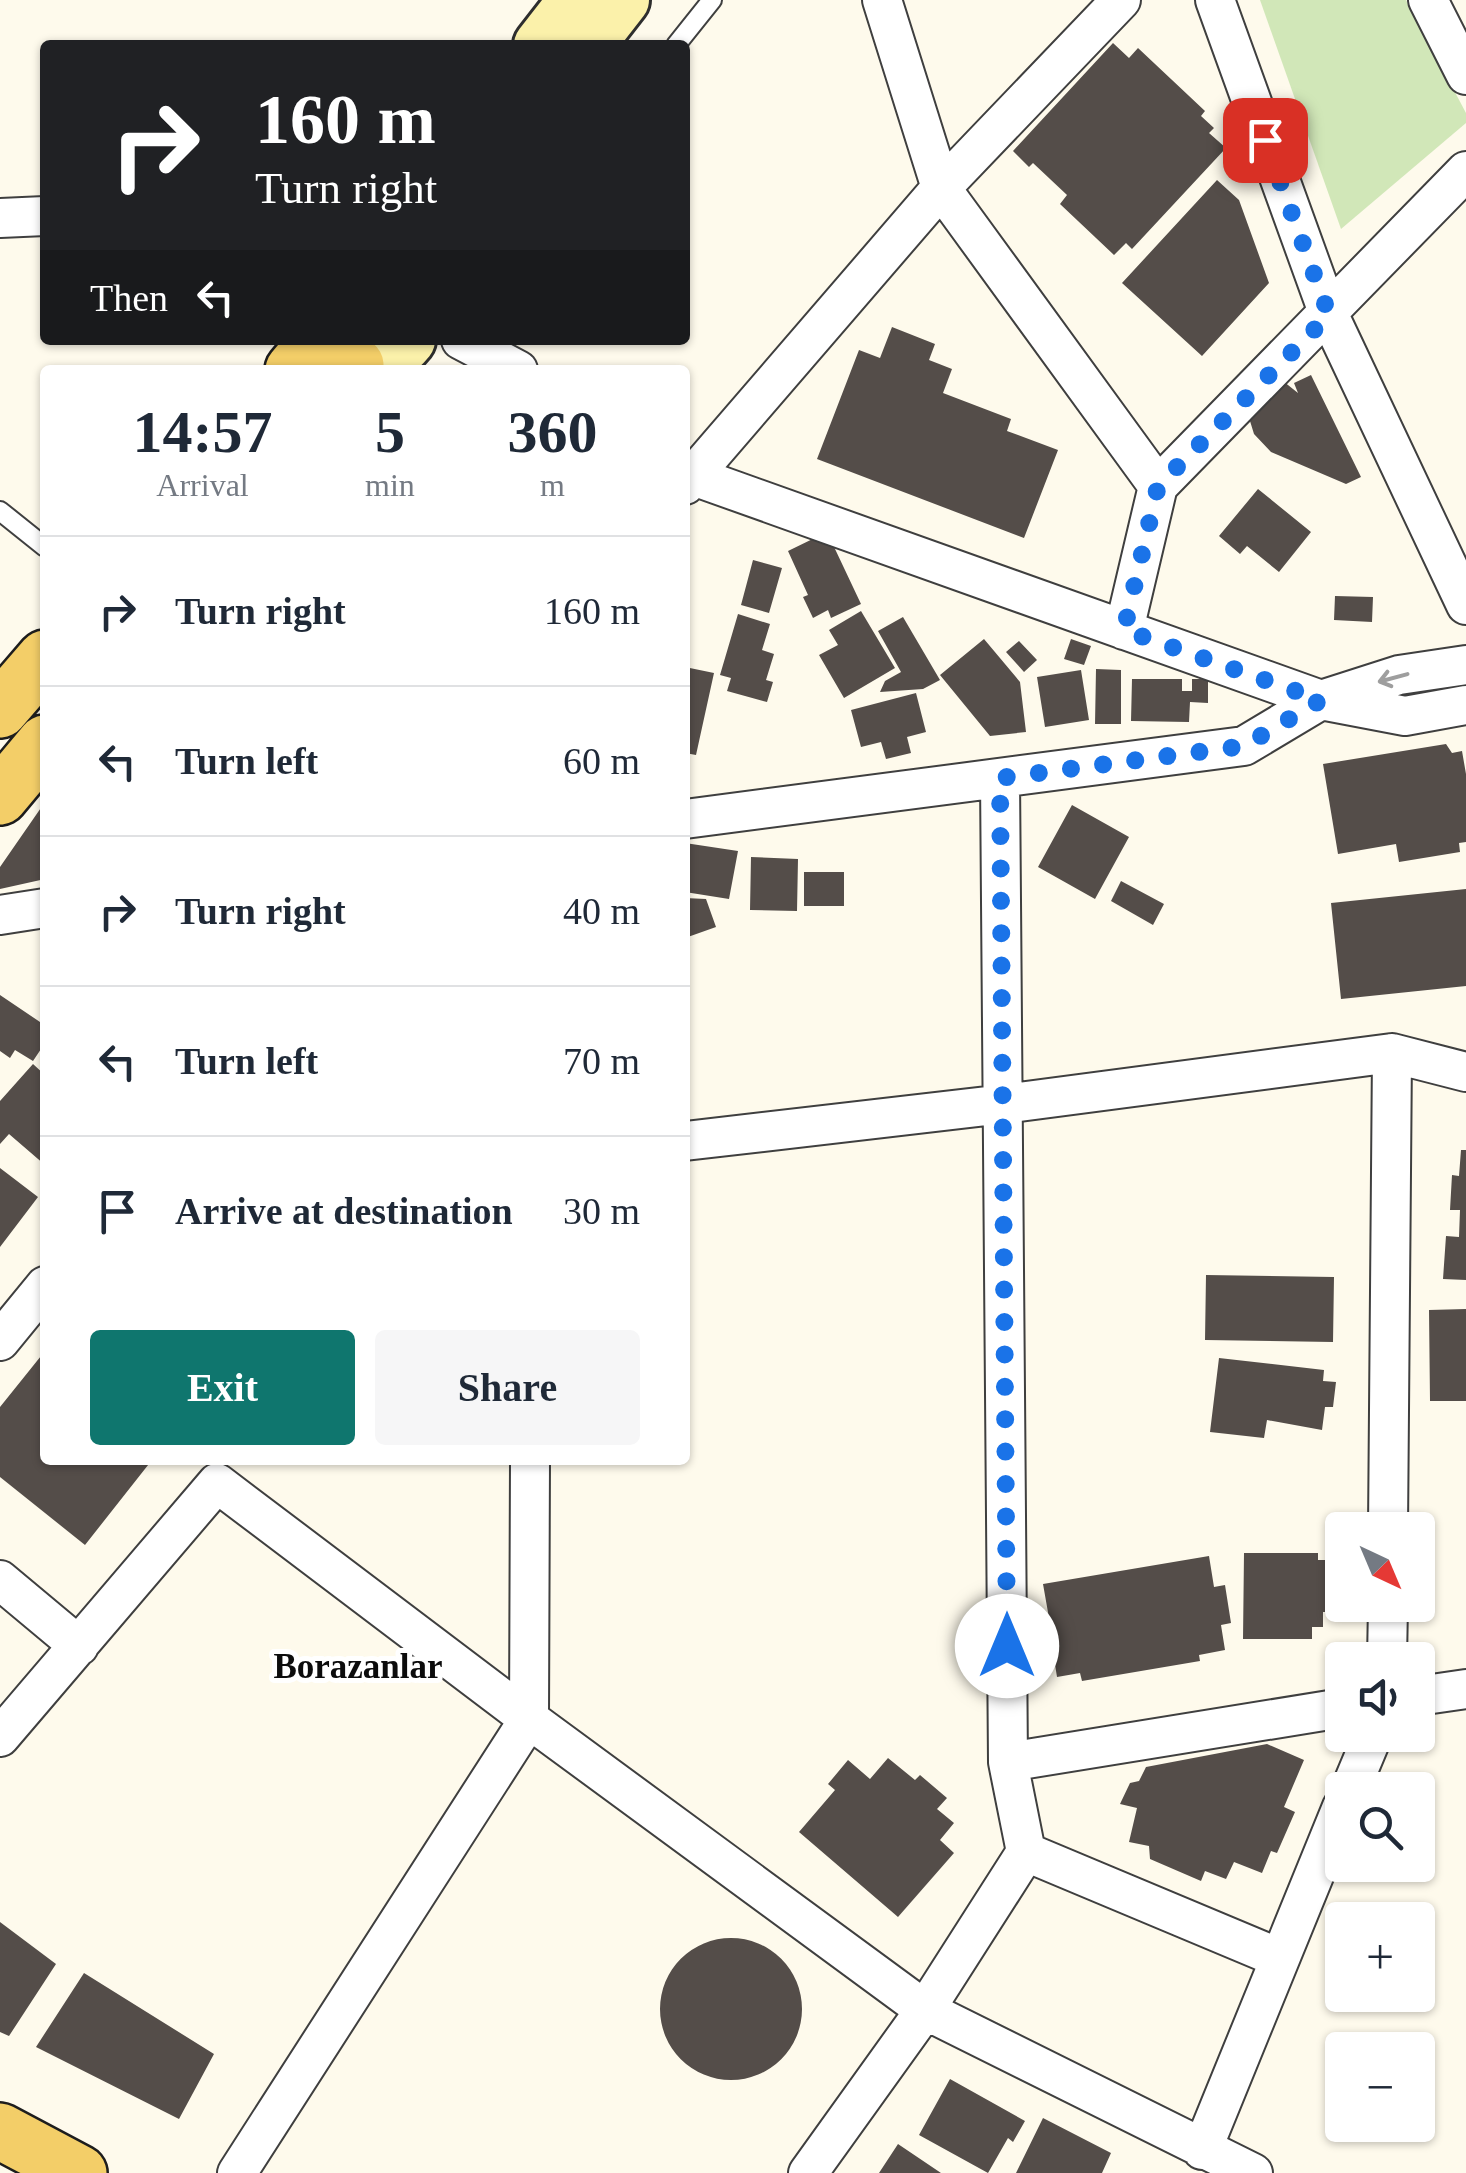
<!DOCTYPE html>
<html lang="en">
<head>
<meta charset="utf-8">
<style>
  body { margin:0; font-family:"Times New Roman",serif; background:#f6f6f7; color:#1f2937; height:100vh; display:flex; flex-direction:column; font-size:38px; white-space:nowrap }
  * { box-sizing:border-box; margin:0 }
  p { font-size:32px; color:#747a83 }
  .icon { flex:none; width:55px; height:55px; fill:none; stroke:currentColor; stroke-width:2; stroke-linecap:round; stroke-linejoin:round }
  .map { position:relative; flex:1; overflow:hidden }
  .panel { position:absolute; left:40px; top:365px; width:650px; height:1100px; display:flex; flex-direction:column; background:#fff; border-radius:10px; box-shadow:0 2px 8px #0004 }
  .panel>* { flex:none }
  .hud { position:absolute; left:40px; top:40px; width:650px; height:305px; border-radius:10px; box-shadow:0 2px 8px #0004; background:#202124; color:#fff; overflow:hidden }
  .needle { width:65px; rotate:136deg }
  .tools { position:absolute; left:1325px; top:1512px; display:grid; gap:20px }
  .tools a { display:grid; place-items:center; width:110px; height:110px; border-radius:10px; background:#fff; box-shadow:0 2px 8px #0004; font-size:50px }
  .pin { position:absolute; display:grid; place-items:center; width:85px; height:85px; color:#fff; margin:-42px; border-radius:20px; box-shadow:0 5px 15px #0006 }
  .me { position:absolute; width:110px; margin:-55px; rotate:0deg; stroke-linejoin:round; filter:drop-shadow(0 0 8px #0008) }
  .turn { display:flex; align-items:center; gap:35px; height:210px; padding:0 50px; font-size:45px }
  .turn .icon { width:130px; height:130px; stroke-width:2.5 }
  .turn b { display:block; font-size:70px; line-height:85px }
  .then { display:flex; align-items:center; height:95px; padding:0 50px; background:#0003; gap:20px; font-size:38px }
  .eta { display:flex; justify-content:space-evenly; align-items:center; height:170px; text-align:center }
  .eta b { font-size:60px; font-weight:700; line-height:70px }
  .cta { display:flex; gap:20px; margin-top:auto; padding:20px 50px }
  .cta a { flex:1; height:115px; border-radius:10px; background:#0f766e; color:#fff; font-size:40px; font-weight:700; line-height:115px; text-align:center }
  .cta a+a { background:#f6f6f7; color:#1f2937 }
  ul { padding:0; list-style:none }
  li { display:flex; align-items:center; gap:30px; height:150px; padding:0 50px; border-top:2px solid #e0e1e3 }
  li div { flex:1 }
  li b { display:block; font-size:38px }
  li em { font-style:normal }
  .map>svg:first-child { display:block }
</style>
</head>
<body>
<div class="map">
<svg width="1466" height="2173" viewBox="0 0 1466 2173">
  <rect width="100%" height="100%" fill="#fefaec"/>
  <path fill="#d1e7b8" d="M1260,0H1406L1466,113V123L1341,229Z"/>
  <path fill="#544d49" d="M1113,43L1129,58L1138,48L1205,111L1201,116L1214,128L1209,133L1226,148L1132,249L1126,243L1114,255L1060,204L1067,195L1033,163L1029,167L1013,151Z
    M1217,180L1239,200L1269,283L1202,356L1122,283Z
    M892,327L935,344L929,360L952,369L943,393L1011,419L1007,431L1058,450L1024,538L817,459L859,350L880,358Z
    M1311,375L1361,477L1346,484L1271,452L1254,434L1250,421L1283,381L1298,393L1294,383Z
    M1258,489L1311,532L1279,572L1247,546L1240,554L1219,536Z
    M827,532L861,604L831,618L828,610L813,618L803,597L808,595L788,551Z
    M753,560L782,568L769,613L741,605Z
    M1335,596L1373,597L1372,622L1334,620Z
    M861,611L895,668L844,698L819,655L838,645L829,630Z
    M738,614L770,624L762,650L774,654L766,680L773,682L767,702L727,691L731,678L720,675Z
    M903,617L940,680L923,689L880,692L885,681L901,672L878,631Z
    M984,639L1020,682L1026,732L990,736L940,675Z
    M1071,639L1091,646L1084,665L1064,659Z
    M1019,641L1037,660L1024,672L1006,652Z
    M685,667L714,673L696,755L685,753Z
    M1096,669L1121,670V724H1095Z
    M1081,670L1089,720L1045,727L1037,677Z
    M1132,679H1182V691H1192V679H1208V703L1190,702L1189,722L1131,721Z
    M916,693L926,732L907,737L911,753L886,759L881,742L861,747L851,710Z
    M1446,744L1452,753L1462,751L1466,774V842L1459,843L1460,852L1399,862L1396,844L1338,854L1323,764Z
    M45,802V879L0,889V867Z
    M1072,805L1129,837L1095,899L1038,867Z
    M685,843L738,851L729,899L685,892Z
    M751,857L798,859L797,911L750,910Z
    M804,872H844V906H804Z
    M1121,881L1164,904L1153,925L1111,901Z
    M1466,889V986L1341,999L1331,903Z
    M685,898L706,899L716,927L685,938Z
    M0,995L40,1022L45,1014V1043L33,1061L15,1050L10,1058L0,1051Z
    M33,1064L45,1075V1165L9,1134L0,1144V1101Z
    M1461,1150H1466V1280L1443,1279L1446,1236L1459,1237L1460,1210H1450L1452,1175L1459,1176Z
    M0,1168L38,1197L0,1247Z
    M1206,1275L1334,1277L1333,1342L1205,1340Z
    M1466,1309V1401H1430L1429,1310Z
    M45,1351V1460H152L85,1545L0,1477V1407Z
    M1219,1358L1324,1370L1323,1381L1336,1382L1333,1407H1325L1322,1430L1267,1420L1264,1438L1210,1432Z
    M1244,1553H1318V1560H1336V1612H1323V1627H1312V1639H1243Z
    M1209,1556L1214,1587L1225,1585L1231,1623L1221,1625L1225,1650L1199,1655L1200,1661L1082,1681L1080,1673L1057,1677L1053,1652L1049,1653L1043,1618H1049L1043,1584Z
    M1267,1744L1304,1760L1284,1807L1295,1812L1277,1853L1271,1851L1262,1873L1234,1862L1226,1879L1205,1871L1201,1881L1150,1859L1149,1846L1129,1842L1137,1808L1120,1804L1130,1783L1139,1781L1146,1767Z
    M888,1758L915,1780L920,1775L947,1798L937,1809L954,1823L940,1840L954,1853L898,1917L799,1832L835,1790L828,1784L848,1760L870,1779Z
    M0,1922L56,1964L9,2036L0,2032Z
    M660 2009a71 71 0 1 1 142 0a71 71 0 1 1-142 0Z
    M84,1973L214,2054L179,2119L36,2047Z
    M950,2079L1025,2121L1013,2142L1008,2138L988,2173L919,2135Z
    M1043,2118L1111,2153L1102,2173H1016Z
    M898,2144L941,2173H879Z"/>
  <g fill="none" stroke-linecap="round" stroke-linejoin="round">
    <defs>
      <path id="lane" d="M676,45L712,0
        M0,511L45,547"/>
      <path id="street" d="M882,0L941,188L1158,486
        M1215,0L1329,315L1466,605
        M1428,0L1466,75
        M0,218L45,216
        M461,340L518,370
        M685,473L1321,700L1405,716L1466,705
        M685,485L941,188L1121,0
        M1124,630L1158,486L1466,171
        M685,819L1244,746L1321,700L1399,675L1466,665
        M0,915L45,908
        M685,1141L1004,1104L1392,1053
        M0,1341L45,1286
        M1388,1530L1392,1053L1466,1072
        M0,1580L79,1646
        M1387,1660L1388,1605
        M1418,1696L1466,1689
        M0,1737L217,1483L529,1719L925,2010L1253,2173
        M1008,1762L1342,1708
        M1350,1790L1373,1735
        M1026,1852L1279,1958
        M1202,2150L1342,1807
        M237,2173L529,1719L530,1460
        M808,2173L925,2010L1026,1852L1008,1762L1000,778"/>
      <path id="secondary" d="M540,45L575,0
        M588,45L623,0
        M320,345C346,374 386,369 409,340"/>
      <path id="primary" d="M293,370L317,341
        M352,370L356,365
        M0,710L45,658
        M0,797L45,743
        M0,2131L79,2173"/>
    </defs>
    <use href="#lane" stroke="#3f3f3f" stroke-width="22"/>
    <use href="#street" stroke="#3f3f3f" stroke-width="42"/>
    <use href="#secondary" stroke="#2e2e2e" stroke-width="58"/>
    <use href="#primary" stroke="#1d1d1d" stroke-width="60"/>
    <use href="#lane" stroke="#fff" stroke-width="18"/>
    <use href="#street" stroke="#fff" stroke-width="38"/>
    <use href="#secondary" stroke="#fbf1aa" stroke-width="52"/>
    <use href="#primary" stroke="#f3ce68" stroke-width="55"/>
  </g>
  <defs><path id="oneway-shaft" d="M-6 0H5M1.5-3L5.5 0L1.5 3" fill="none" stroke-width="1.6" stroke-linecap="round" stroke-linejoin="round" transform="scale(2.5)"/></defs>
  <use stroke="#9e9e9e" href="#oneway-shaft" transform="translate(1393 678) rotate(165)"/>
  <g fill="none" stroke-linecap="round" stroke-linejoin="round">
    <path stroke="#1a73e8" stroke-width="18" stroke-dasharray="0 32.4" d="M1007,1646L1000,778L1244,746L1321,700L1124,630L1158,486L1329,315L1265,140"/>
  </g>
  <g text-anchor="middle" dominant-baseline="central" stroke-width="10" stroke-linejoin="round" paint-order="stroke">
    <g font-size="35" font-weight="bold" fill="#0c0c0c" stroke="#fff">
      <text x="358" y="1666">Borazanlar</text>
    </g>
  </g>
</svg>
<div class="tools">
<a><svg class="needle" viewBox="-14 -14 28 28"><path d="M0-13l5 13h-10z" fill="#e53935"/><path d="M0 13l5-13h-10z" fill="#747a83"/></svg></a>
<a><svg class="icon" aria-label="sound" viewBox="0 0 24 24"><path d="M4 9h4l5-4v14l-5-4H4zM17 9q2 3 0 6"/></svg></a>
<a><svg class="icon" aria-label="search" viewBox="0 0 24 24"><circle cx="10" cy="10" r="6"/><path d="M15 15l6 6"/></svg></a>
<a>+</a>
<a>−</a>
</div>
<div class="pin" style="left:1265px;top:140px;background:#d93025"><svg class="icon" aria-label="arrive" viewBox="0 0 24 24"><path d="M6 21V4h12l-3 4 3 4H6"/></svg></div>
<svg class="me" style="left:1007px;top:1646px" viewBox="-20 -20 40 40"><circle r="19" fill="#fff"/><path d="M0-13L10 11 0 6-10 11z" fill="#1a73e8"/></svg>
<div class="hud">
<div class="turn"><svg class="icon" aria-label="right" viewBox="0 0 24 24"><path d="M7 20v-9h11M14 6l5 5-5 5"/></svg><div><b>160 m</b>Turn right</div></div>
<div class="then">Then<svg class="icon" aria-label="left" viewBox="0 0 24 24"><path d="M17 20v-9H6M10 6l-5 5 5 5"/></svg></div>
</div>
<section class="panel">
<div class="eta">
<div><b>14:57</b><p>Arrival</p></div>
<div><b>5</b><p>min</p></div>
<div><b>360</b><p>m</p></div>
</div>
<ul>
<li><svg class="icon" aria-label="right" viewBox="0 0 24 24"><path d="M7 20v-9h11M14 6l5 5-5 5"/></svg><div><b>Turn right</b></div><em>160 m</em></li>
<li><svg class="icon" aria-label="left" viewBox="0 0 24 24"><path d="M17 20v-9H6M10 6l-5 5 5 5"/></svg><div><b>Turn left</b></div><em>60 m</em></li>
<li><svg class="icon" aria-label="right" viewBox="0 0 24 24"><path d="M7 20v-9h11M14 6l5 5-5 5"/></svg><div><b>Turn right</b></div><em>40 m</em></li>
<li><svg class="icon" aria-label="left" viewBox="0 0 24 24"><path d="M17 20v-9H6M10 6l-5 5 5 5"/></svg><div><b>Turn left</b></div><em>70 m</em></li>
<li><svg class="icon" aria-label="arrive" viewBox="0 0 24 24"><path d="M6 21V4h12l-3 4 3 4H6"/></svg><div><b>Arrive at destination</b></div><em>30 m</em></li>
</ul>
<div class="cta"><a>Exit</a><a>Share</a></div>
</section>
</div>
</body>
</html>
